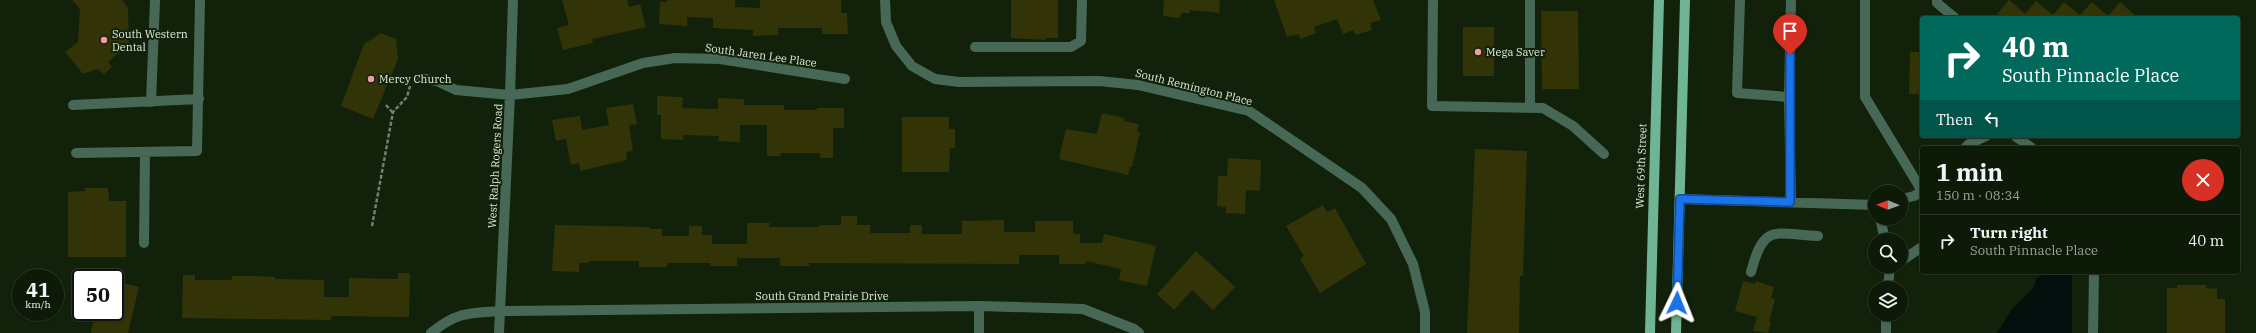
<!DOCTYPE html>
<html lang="en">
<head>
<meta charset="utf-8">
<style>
  body { margin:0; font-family:"IBM Plex Serif",serif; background:#1c2716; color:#f1f3f6; height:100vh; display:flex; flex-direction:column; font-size:15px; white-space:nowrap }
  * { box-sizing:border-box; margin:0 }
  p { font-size:13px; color:#9ba19c }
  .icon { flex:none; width:22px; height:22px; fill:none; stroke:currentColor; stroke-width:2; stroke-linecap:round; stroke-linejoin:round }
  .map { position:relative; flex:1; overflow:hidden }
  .details { position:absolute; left:1920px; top:146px; width:320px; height:128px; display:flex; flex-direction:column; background:#0e1a08; border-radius:4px; box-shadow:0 1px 3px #0004,0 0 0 1px #2e3829 }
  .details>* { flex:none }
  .hud { position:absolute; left:1920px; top:16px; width:320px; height:122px; border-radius:4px; box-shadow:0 1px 3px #0004,0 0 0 1px #2e3829; background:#00695c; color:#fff; overflow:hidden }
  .needle { width:26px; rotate:271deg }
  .fabs { position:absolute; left:1868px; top:185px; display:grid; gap:8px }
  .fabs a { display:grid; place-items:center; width:40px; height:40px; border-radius:50%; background:#0e1a08; box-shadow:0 1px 3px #0004,0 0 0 1px #2e3829; font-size:20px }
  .speed { position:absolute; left:12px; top:269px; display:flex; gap:8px; font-size:20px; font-weight:700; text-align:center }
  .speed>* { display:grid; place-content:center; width:52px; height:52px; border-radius:50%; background:#0e1a08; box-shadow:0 1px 3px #0004,0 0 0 1px #2e3829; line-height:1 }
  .speed small { font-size:10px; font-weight:400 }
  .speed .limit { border:2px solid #111; border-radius:6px; background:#fff; color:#111 }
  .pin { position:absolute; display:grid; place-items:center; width:34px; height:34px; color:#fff; margin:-41px -17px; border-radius:50% 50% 50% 0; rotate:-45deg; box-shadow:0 0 4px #0007 }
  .pin .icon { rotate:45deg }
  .me { position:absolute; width:44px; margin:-22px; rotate:2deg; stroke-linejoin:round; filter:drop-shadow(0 0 3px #0008) }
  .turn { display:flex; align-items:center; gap:14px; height:84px; padding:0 16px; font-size:18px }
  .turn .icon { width:52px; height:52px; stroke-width:2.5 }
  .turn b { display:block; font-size:28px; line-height:34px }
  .then { display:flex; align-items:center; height:38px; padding:0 16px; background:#0003; gap:8px; font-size:15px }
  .round { display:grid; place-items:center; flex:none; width:42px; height:42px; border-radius:21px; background:#1c2716 }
  .headline { display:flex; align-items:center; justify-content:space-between; height:68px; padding:0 16px }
  h1 { font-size:24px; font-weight:700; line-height:30px }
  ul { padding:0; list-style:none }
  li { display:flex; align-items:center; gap:12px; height:52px; padding:0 16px; border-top:1px solid #2e3829 }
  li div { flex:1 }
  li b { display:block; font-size:15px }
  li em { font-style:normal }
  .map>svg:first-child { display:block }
</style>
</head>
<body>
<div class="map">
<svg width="2256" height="333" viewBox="0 0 2256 333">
  <rect width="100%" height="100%" fill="#12220a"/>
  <path fill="#030f0d" d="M2047,272H2072V333H1997L2012,309L2034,287L2036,279Z"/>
  <path fill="#323307" d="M72,0H122L128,8L129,44L108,62L112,67L104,74L97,69L83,74L65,52L78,42L80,9Z
    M562,0H627L629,7L640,4L646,27L592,39L593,43L563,50L557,28L569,25Z
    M667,0H735V7L760,8V0H841V13H847L848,34H822V28H778V35L753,36V30L713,28V18L687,17V26L659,24L660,2H667Z
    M1011,0H1058V38H1046V40L1011,38Z
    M1164,0H1220L1219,13L1190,10V13H1181L1180,18L1163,16Z
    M1274,0H1373L1381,20L1370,23L1372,30L1356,35L1353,30L1343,34L1337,19L1314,27L1316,33L1301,39L1298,34L1287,37Z
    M2009,0L2025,14L2036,1L2053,15L2064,2L2080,15L2092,2L2108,16L2120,2L2138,18H1994Z
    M1541,11H1578L1579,89H1542Z
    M1463,27H1494V76H1463Z
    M381,33L396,39L398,59L373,119L341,106L364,44Z
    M1910,52H1922V94H1909Z
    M657,96L683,97L682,108L718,109V98L744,99V105H784V110H817V108H844V128H833V158H820V153H780L781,156H767V125H740V142L718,141L719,136L683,135V140L661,139V115H657Z
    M633,104L637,124L629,125L633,151L626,152L627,160L580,171L579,163L571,165L566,139L556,141L552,120L580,116L582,130L609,125L606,108Z
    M1102,113L1124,118V121L1139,124L1137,132H1140L1132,167H1130L1128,175L1059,159L1066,129L1097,134Z
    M902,117H949V129H955V148H950L949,172H902Z
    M1475,149L1527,151L1523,276H1520L1519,333H1467Z
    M1228,158L1261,160L1260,191L1246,190L1245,214L1226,213V207L1217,206L1218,176H1227Z
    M85,188H108L109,201H126V257H68V192L85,191Z
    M1323,205L1327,212L1335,208L1366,264L1320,293L1300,259L1304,256L1286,226Z
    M841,216H857V225H870V233H910V225H922V234H962V221L1004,220V232H1035V221H1073V234H1080V243H1102L1104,234L1156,246L1147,286L1119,280L1121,269L1086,261V264H1059V255H1019V264L809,263V266H780V258H737V266H710V263H667V267H639V261H589V263H579V272L552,271L555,225L650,227V229H662V236H689V226H702V235H712V244H747V223H770L769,227H819V225H841Z
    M1196,251L1235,287L1213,310L1192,290L1174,310L1157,294Z
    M398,273H410L409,317L331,316V320L182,318L183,275H195V280H232V276H254L275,277V279L324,280V297H349V278L398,279Z
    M115,281L139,287L128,333H91L95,312H115Z
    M1743,281L1755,284L1756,281L1774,287L1771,298L1775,299L1769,322L1771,323L1768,333L1753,331L1757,317L1735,311Z
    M2177,285H2206V288L2217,289V299H2225V333H2167V288H2177Z"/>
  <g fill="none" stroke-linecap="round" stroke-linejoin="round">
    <path stroke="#73816c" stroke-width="2.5" stroke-dasharray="4 2" stroke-linecap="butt" d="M386,105L393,113
      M372,226L393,112L407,97L410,86"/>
    <path stroke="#486857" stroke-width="10" d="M885,0L886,22L896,46L912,66L935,79L959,82L1099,81L1138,85L1249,111L1362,188L1391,219L1413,264L1425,312V333
      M1433,0L1432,106L1543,108L1573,126L1604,154
      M1530,0V108
      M1740,0L1737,93L1789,97
      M1865,0V97L1922,191
      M1937,0V3L1955,18
      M975,47H1071L1081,41L1082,0
      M419,78L437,81L456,90L510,95L568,89L643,63L675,58L720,59L845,79
      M151,102L155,0
      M73,105L199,99
      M2015,136L2032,148
      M1965,148L1969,144L1986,136
      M76,153L197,151L200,0
      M1680,199L1875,205
      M1901,199L1914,196L1922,191
      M1791,202L1789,97L1791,0
      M1880,218L1885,240
      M144,243L145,152
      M1901,261L1922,247
      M1751,272C1764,223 1773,234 1818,236
      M1888,288L1890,266
      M431,333C457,312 468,313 500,311L979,306L1083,309L1134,329L1139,333
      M499,333L510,95L513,0
      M979,333V306
      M1886,333V314
      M2093,333L2094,272"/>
    <path stroke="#70b593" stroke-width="10" d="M1650,333L1659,0
      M1676,333L1685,0"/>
  </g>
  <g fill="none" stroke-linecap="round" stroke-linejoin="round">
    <defs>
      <path id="route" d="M1677,303L1680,199L1790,202V55"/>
    </defs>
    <use href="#route" stroke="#114b97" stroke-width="10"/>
    <use href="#route" stroke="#1a73e8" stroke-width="7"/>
  </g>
  <g fill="#f39aaa" stroke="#12220a" stroke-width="1.5">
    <circle cx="104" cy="40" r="4"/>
    <circle cx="1478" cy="52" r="4"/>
    <circle cx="371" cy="79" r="4"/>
  </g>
  <g text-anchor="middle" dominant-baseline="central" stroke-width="4" stroke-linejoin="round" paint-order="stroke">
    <g font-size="11" fill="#dfeada" stroke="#12220a" text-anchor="start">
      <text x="112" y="34">South Western<tspan x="112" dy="13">Dental</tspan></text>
      <text x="1486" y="52">Mega Saver</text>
      <text x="379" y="79">Mercy Church</text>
    </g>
    <g font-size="11" fill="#dfeada" stroke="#12220a">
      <text transform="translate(761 55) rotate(8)">South Jaren Lee Place</text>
      <text transform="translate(1194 87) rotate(14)">South Remington Place</text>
      <text transform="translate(495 166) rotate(-87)">West Ralph Rogers Road</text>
      <text transform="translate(1641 166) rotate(-88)">West 69th Street</text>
      <text x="822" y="296">South Grand Prairie Drive</text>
    </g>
  </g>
</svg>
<div class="fabs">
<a><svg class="needle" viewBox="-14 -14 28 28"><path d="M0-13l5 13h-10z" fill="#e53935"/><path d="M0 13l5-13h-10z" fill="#9ba19c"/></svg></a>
<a><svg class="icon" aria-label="search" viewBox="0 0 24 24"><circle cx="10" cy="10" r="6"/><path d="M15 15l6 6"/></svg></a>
<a><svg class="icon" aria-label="layers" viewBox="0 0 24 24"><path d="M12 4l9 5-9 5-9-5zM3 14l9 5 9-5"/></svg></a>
</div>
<div class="speed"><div>41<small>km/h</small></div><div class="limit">50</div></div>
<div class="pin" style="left:1790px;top:55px;background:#d93025"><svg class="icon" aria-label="arrive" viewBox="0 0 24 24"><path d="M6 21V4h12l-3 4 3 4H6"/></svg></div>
<svg class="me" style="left:1677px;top:303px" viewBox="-20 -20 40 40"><path d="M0-17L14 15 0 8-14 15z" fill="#1a73e8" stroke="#fff" stroke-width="4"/></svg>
<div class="hud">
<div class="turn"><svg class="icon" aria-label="right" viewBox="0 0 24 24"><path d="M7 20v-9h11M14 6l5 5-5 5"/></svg><div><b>40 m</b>South Pinnacle Place</div></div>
<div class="then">Then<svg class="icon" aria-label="left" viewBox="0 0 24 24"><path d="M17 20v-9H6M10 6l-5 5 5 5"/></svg></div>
</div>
<section class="details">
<div class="headline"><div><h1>1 min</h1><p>150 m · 08:34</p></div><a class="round" style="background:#d93025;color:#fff"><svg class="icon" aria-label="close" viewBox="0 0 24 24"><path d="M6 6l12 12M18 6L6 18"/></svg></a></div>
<ul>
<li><svg class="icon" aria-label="right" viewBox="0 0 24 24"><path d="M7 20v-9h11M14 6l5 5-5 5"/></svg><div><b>Turn right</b><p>South Pinnacle Place</p></div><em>40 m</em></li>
</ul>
</section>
</div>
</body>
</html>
